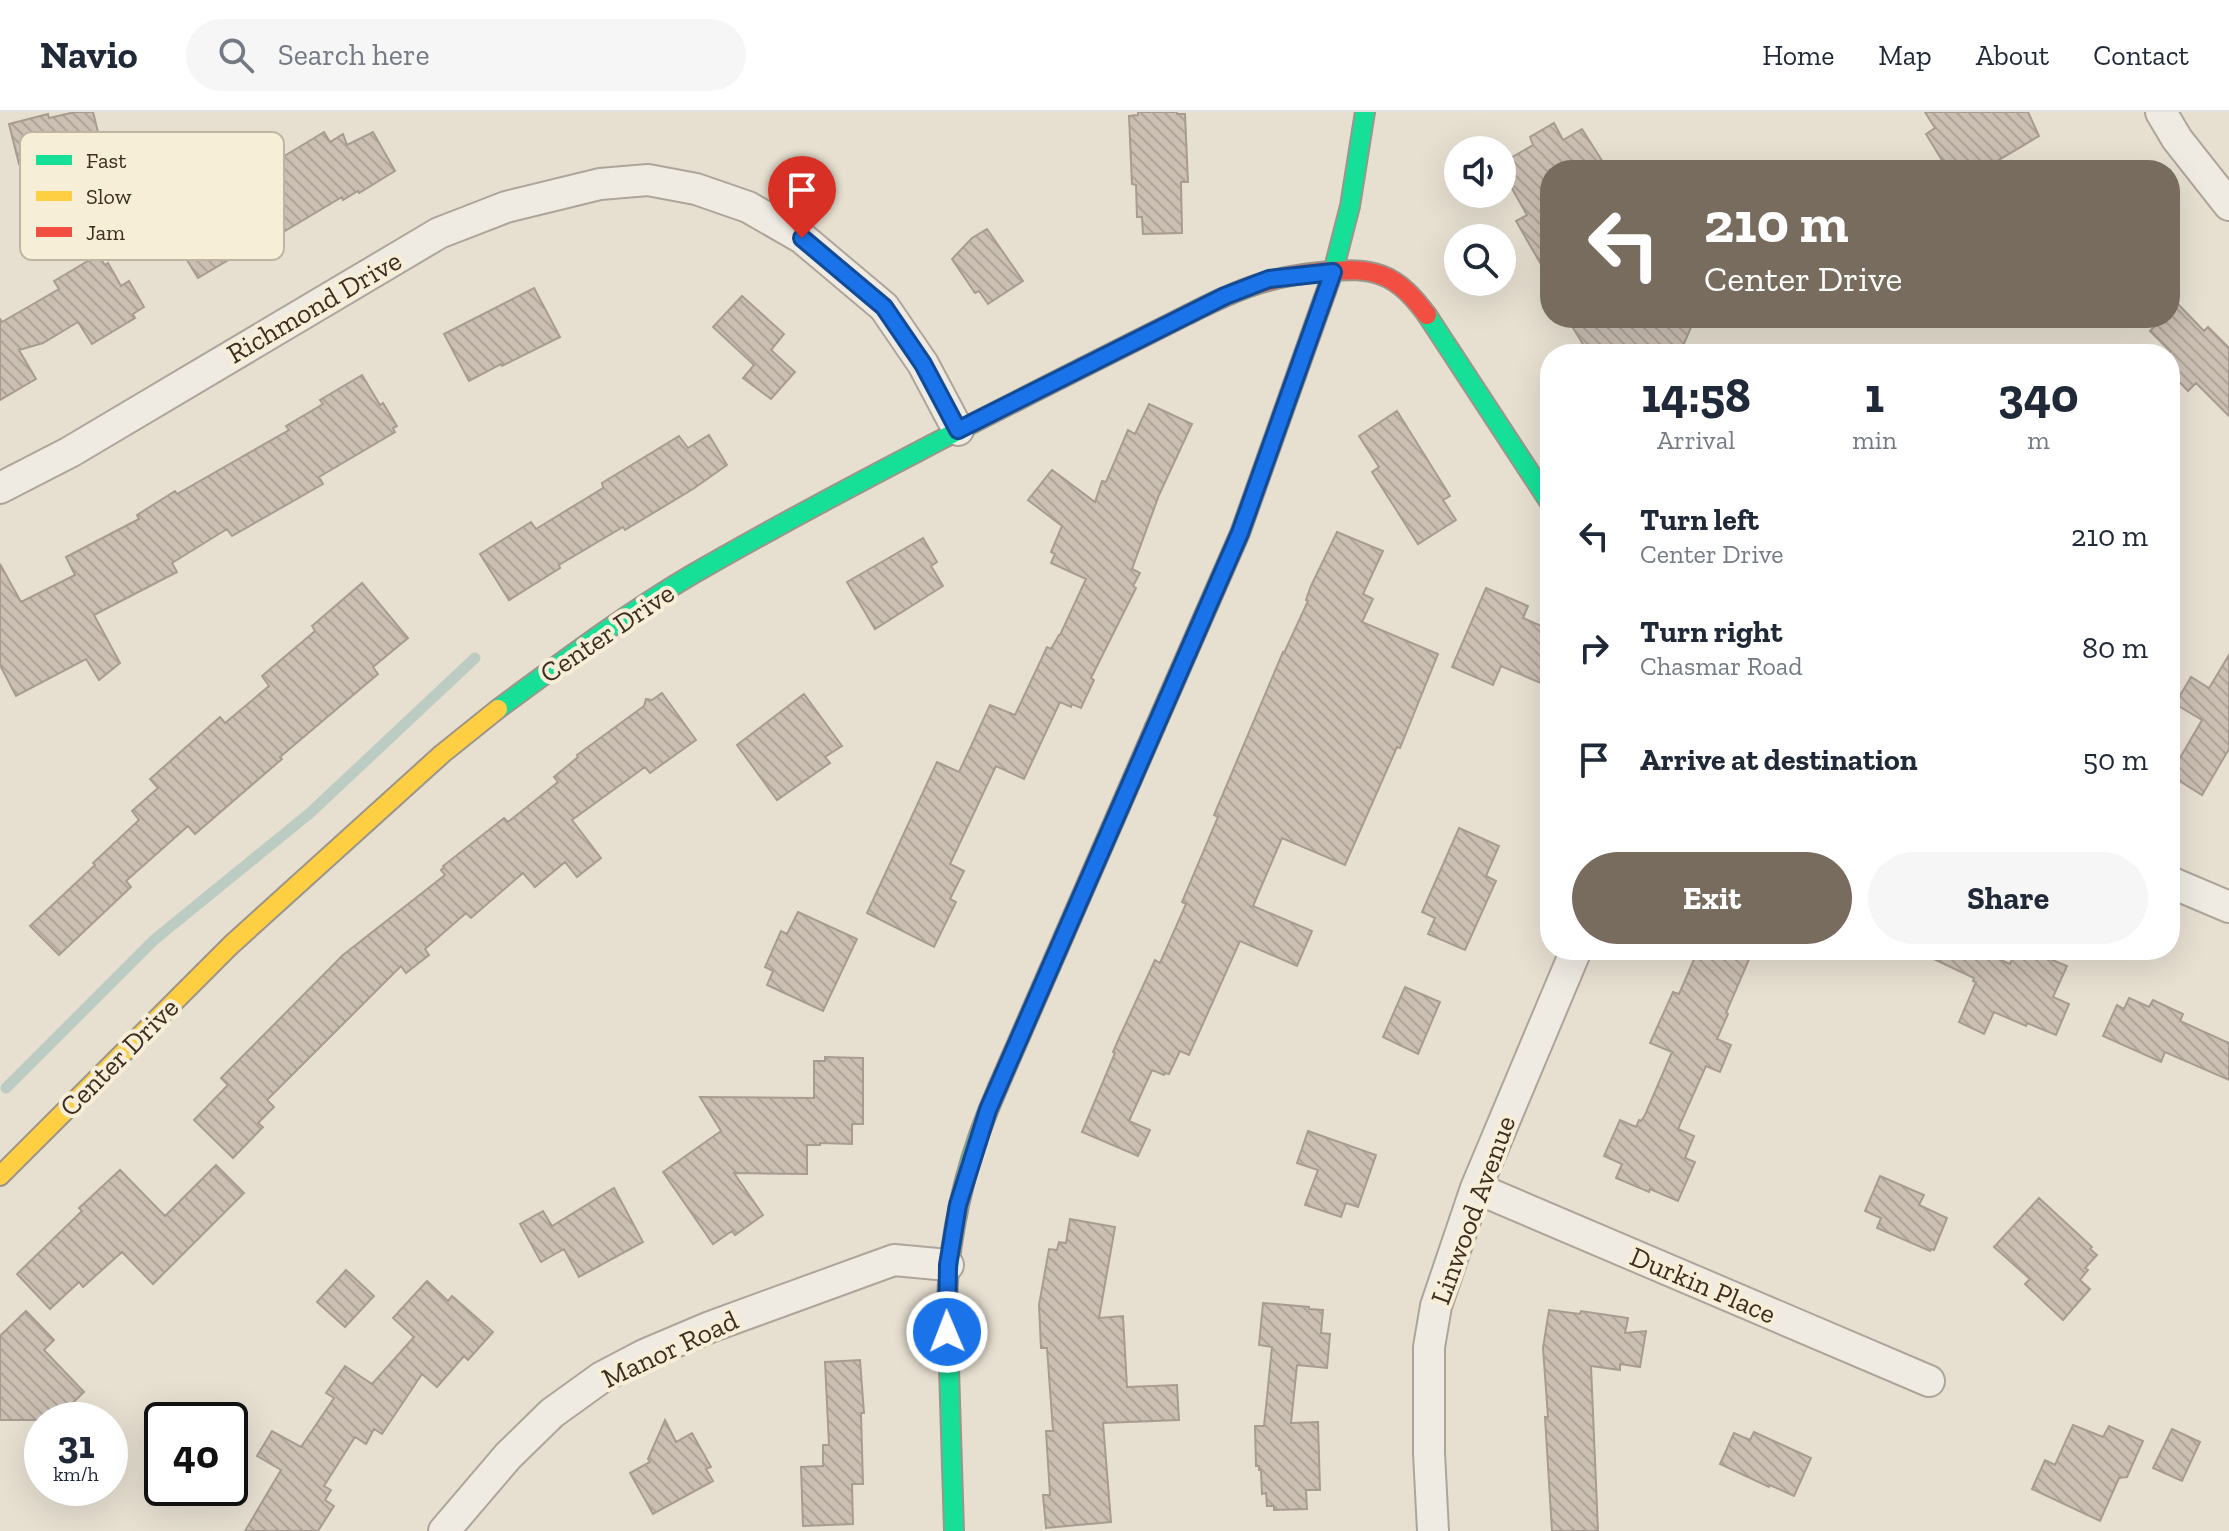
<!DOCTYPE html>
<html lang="en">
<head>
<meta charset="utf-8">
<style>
  body { margin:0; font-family:"Zilla Slab",serif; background:#f6f6f7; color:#1f2937; height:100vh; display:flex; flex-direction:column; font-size:30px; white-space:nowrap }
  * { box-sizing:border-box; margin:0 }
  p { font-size:26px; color:#747a83 }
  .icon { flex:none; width:44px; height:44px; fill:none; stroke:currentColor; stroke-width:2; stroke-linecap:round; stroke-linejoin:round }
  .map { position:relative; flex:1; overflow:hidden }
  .drawer { position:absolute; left:1540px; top:232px; width:640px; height:616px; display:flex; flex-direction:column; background:#fff; border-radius:32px; box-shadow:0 8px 32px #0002 }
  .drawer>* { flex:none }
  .banner { position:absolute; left:1540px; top:48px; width:640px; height:168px; border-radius:32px; box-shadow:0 8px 32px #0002; background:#786c5e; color:#fff; overflow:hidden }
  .fabs { position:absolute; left:1444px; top:24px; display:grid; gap:16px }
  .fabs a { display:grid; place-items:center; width:72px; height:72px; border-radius:50%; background:#fff; box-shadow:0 8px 32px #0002; font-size:40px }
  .speed { position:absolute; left:24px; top:1290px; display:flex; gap:16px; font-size:40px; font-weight:700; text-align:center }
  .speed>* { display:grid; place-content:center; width:104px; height:104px; border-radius:50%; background:#fff; box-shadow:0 8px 32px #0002; line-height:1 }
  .speed small { font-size:20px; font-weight:400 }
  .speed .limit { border:4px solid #111; border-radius:12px; background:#fff; color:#111 }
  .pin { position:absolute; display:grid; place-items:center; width:68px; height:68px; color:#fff; margin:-82px -34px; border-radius:50% 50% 50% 0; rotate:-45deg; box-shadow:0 0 8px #0007 }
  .pin .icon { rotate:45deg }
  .me { position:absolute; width:88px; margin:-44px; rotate:359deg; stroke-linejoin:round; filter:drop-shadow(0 0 6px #0008) }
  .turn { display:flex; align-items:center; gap:28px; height:168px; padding:0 32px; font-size:36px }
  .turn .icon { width:104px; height:104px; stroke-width:2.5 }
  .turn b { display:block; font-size:56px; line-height:68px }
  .eta { display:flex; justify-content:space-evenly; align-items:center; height:136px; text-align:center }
  .eta b { font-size:48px; font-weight:700; line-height:56px }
  .cta { display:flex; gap:16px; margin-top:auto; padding:16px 32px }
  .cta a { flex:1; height:92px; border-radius:48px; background:#786c5e; color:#fff; font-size:32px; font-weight:700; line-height:92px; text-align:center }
  .cta a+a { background:#f6f6f7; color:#1f2937 }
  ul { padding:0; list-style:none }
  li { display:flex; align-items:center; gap:24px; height:112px; padding:0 32px }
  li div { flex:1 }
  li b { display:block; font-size:30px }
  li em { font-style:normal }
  header { display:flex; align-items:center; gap:48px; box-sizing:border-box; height:112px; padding:0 40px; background:#fff; border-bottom:2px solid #e0e1e3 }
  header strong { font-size:38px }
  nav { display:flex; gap:44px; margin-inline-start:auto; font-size:28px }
  .search { width:560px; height:72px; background:#f6f6f7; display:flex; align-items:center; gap:20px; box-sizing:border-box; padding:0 28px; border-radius:44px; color:#747a83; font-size:30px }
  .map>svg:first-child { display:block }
</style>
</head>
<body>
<header>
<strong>Navio</strong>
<div class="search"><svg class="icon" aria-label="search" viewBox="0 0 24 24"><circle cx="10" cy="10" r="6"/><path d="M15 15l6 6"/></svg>Search here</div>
<nav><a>Home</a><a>Map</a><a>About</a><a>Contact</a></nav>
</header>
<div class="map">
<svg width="2229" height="1419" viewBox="0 0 2229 1419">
  <defs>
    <pattern id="building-back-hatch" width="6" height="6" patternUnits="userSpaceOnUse" patternTransform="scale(2)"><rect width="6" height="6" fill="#cbbfb2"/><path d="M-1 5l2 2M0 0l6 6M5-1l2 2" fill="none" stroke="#afa499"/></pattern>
  </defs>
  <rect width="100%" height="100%" fill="#e7e0d1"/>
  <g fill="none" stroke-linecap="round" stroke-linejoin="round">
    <path stroke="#bcccc2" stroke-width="11" d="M6,976L154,828L310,701L475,546"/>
  </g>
  <path fill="url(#building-back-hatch)" stroke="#a89c90" stroke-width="2" d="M75,0H93L101,32L19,52L9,12L48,2L49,6Z
    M1138,0H1177V2H1185L1188,70H1181L1182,121L1143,122L1142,105H1137L1136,73L1132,72L1129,4L1138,3Z
    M1925,0H2028L2039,24L1982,58H1948L1926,22L1935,16Z
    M1554,11L1563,28L1582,17L1608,58H1550V168L1516,109L1527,103L1502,59V51L1533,33L1530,25Z
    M324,20L330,30L343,22L347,33L373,20L395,59L359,81L358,79L343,88L342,85L285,119L283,116L198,166L177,132L189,125L178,103L208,85L207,82L252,56L256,61Z
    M987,117L1023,169L988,192L979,179L975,181L952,147L972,126Z
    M98,143L105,153L108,151L121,174L129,169L144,195L133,202L135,206L92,232L78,210L43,231L19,238L36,267L0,288V207L2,210L59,177L54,169Z
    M534,176L560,225L502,254L501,252L469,269L444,222Z
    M742,184L784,222L771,238L795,260L771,287L743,266L754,253L713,215Z
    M2178,192L2204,219L2208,215L2229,236V304L2196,271L2188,279L2170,260V239L2150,219L2163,206H2170V200Z
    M1567,206H1695L1683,234L1669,242H1589Z
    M362,263L380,293L383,291L397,314L393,316L395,320L319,365L323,372L232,424L227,417L172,451L177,460L94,503L120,551L99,568L86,547L16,584L0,553V452L21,490L75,463L66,445L139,407L137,403L175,379L177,382L289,318L286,314L323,292L320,288Z
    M1149,292L1192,312L1159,383L1132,457L1140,461L1133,474L1136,476L1091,566L1094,568L1081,596L1072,592L1071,595L1060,590L1024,667L996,654L950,752L964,759L950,787L956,790L934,835L867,801L937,650L959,660L990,593L1015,603L1047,535L1051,537L1059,523H1060L1086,467L1051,451L1055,442L1051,440L1062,414L1028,388L1052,358L1095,390L1102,369L1106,370L1128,318L1135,322Z
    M1397,299L1450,384L1443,388L1456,408L1418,432L1372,360L1379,355L1359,324Z
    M709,323L727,353L693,377L625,418L623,415L559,453L560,456L509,488L480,442L531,410L536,417L603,376L602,371L679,324L688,336Z
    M1337,420L1383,439L1363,482L1373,487L1362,510L1438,542L1400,636L1397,635L1345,753L1282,726L1253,794L1312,819L1297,854L1240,829L1189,943L1180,939L1169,962L1165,961L1164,963L1152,958L1129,1009L1150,1018L1138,1044L1082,1020L1115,941L1113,940L1120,924L1155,848L1160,851L1186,792L1182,790L1218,705L1214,703L1283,540L1284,541L1308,489L1306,488L1311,474Z
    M923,426L937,450L931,454L943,474L875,517L847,470Z
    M362,471L408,526L373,555L378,562L280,645L282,647L195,722L188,714L126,769L131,775L59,843L30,814L95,753L93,751L139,708L132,699L158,676L150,667L220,605L225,611L269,574L262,564L315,519L312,514Z
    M1486,476L1528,494L1523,506L1550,518V575L1501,554L1493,573L1452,555Z
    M2229,543V637L2202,683L2170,663L2202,608L2175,592L2191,565L2209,576Z
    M662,581L696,628L650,661L645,655L572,708L601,746L577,765L565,750L535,775L523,761L471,806L466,801L425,837L429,843L406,861L401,854L267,988L274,995L258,1011L263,1015L233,1046L194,1008L228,973L221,966L343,843L445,763L441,758L444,755L443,754L504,706L508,710L558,670L554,665L578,645L577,643L644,594L646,587L652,588Z
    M804,582L842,634L825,645L830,651L777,688L737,633Z
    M1459,716L1499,734L1486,764L1496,769L1465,838L1428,822L1435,806L1422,800Z
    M798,800L857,827L823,899L767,873L773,859L765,855L781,819L787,822Z
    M1698,838H1753L1726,901L1728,902L1717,927L1731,933L1720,960L1706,954L1678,1017L1694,1024L1685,1046L1695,1050L1678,1089L1650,1077L1649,1080L1616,1066L1622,1052L1604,1044L1620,1008L1636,1015L1639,1008L1641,1009L1645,1003L1672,940L1650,931L1673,880L1679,882Z
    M1923,838H1977L2010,852L2016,838H2057L2052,848L2067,854L2053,885L2069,892L2056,923L2027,911L2026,914L1994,900L1984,922L1959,910L1976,870L1973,869L1974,866L1921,841Z
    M1405,875L1440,890L1418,942L1383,925Z
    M2129,886L2149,895L2153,888L2183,902L2180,909L2229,931V968L2165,940L2161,950L2103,924L2117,893L2124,897Z
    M825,945L863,946V1012H852V1032L820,1031V1033H807V1062L734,1061L763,1103L735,1123L732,1119L713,1132L663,1060L721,1019L700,985L814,986V949H825Z
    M1308,1019L1376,1043L1358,1095L1346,1091L1341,1105L1305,1093L1318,1058L1297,1051Z
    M216,1053L244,1081L153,1172L122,1140L83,1175L79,1170L50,1197L17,1162L82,1099L79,1096L120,1058L165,1104Z
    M1880,1064L1924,1083L1919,1093L1947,1106L1934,1138L1931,1137L1930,1139L1877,1116L1881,1106L1865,1099Z
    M614,1076L643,1130L579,1165L564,1137L541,1150L520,1112L543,1099L552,1114Z
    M2039,1086L2092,1135L2090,1137L2097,1143L2085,1156L2088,1158L2080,1168L2090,1177L2063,1208L2025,1172L2030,1167L1994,1135Z
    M1070,1107L1115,1115L1099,1206L1123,1204L1127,1275L1177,1273L1179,1308L1103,1311L1111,1410L1046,1416L1043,1383H1050L1046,1319H1053L1047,1236H1041L1039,1193L1049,1137L1057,1138L1059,1130L1066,1131Z
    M346,1158L374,1184L345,1215L317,1190Z
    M427,1169L448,1189L452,1184L493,1220L468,1248L464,1244L437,1275L422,1262L382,1322L374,1317L366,1332L355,1325L324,1374L331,1378L325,1388L334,1394L318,1419H245L281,1358L257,1344L272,1319L301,1335L334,1286L326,1281L345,1254L372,1272L414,1225L393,1206Z
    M1263,1191L1309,1195V1197L1323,1198L1321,1221L1330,1222L1327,1256L1297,1253L1291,1311L1318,1310L1320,1378H1306L1307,1397L1274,1398V1394H1267L1266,1381L1262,1382L1261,1358H1259V1354H1256L1255,1314H1264L1272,1235L1259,1233Z
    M1549,1198L1580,1202L1581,1199L1628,1206L1625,1221L1646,1219L1640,1255L1620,1252V1258L1591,1254L1598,1419H1552L1545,1305H1548L1543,1236Z
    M26,1199L54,1228L44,1238L84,1280L55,1308H0V1224Z
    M860,1248L864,1301H861L863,1372H852L853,1412L803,1414L801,1355L823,1354V1333H829L825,1250Z
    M665,1308L676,1330L692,1321L711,1355L706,1357L713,1369L653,1402L630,1361L650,1350L648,1347Z
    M2073,1313L2103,1325L2109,1314L2143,1329L2127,1365L2119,1366L2100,1409L2032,1377L2045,1348L2055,1353Z
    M2172,1317L2200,1330L2182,1369L2153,1356Z
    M1754,1320L1811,1346L1794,1384L1770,1373L1769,1375L1720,1352L1734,1321L1750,1328Z"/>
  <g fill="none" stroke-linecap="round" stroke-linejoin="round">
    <defs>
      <path id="street" d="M2161,0L2177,27L2229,93
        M0,376L70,340L439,121L506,95L600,72L648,68L696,77L748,95L802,126L884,195L923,252L958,318
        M2170,770L2229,795
        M1476,1076L1929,1269
        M444,1419L508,1344L552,1301L602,1265L644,1243L710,1215L894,1148L948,1153
        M1433,1419L1429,1341V1235L1436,1194L1476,1076L1576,838"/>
      <path id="fast" d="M1427,203L1550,391
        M498,597C562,550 625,502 693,462C855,369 1022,286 1189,202
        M1155,615L1240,421L1333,160L1350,94L1365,0
        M954,1419L947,1191C949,1117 968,1043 998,975"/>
      <path id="slow" d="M998,975L1155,615
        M0,1064L231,833L442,642L498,597"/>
      <path id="jam" d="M1189,202C1240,176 1273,163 1331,159C1348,158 1365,157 1381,163C1401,170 1415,187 1427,203"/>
    </defs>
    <use href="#street" stroke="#ada599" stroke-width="34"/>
    <use href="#fast" stroke="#9c958a" stroke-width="22"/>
    <use href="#slow" stroke="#9c958a" stroke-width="22"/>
    <use href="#jam" stroke="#9c958a" stroke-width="22"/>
    <use href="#street" stroke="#efebe3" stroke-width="30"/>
    <use href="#fast" stroke="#16e098" stroke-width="18"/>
    <use href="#slow" stroke="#ffcf43" stroke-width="18"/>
    <use href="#jam" stroke="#f24e42" stroke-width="18"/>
  </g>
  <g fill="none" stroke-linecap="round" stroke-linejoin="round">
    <defs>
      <path id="route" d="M802,126L884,195L923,252L958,318L1225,184L1269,167L1333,160L1240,421L988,998L958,1093L948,1153L947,1220"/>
    </defs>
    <use href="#route" stroke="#114b97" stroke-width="20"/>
    <use href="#route" stroke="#1a73e8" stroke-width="14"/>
  </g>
  <g text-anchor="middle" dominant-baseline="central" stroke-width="8" stroke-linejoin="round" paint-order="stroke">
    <g font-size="28" fill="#3d2e20" stroke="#f7eed8">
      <text transform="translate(314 195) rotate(-30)">Richmond Drive</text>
      <text transform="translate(607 521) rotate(-34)">Center Drive</text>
      <text transform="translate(119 945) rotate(-45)">Center Drive</text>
      <text transform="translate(1473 1098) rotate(-70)">Linwood Avenue</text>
      <text transform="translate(1703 1173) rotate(23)">Durkin Place</text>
      <text transform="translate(670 1237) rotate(-25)">Manor Road</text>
    </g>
  </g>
  <rect x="20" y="20" width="264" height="128" rx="12" fill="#f7eed8" stroke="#bfb4a1" stroke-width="2"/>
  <rect x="36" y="43" width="36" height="10" fill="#16e098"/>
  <rect x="36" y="79" width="36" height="10" fill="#ffcf43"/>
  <rect x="36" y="115" width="36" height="10" fill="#f24e42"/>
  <g font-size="22" fill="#3d2e20">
    <text x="86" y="56">Fast</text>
    <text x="86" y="92">Slow</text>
    <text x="86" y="128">Jam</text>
  </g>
</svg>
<div class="fabs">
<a><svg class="icon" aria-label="sound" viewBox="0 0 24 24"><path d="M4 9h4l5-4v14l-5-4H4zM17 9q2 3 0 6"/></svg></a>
<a><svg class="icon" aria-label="search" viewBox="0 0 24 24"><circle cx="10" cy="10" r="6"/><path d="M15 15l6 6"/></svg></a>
</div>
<div class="speed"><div>31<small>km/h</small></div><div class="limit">40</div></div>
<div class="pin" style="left:802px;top:126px;background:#d93025"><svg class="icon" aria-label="arrive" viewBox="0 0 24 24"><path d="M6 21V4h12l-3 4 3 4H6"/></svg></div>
<svg class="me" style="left:947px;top:1220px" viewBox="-20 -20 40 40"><circle r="17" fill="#1a73e8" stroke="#fff" stroke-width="3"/><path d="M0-11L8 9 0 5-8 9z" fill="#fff"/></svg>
<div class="banner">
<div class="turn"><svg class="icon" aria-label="left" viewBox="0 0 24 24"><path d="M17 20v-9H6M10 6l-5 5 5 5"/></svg><div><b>210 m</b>Center Drive</div></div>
</div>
<section class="drawer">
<div class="eta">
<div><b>14:58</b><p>Arrival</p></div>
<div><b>1</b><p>min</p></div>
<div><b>340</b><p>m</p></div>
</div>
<ul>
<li><svg class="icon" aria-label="left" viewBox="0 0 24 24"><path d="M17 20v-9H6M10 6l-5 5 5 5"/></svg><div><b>Turn left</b><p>Center Drive</p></div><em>210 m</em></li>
<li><svg class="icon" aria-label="right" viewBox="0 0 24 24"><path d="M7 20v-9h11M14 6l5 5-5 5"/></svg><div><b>Turn right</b><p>Chasmar Road</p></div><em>80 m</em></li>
<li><svg class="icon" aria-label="arrive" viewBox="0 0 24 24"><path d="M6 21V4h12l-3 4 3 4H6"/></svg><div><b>Arrive at destination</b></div><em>50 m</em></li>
</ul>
<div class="cta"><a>Exit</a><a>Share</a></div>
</section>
</div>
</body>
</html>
